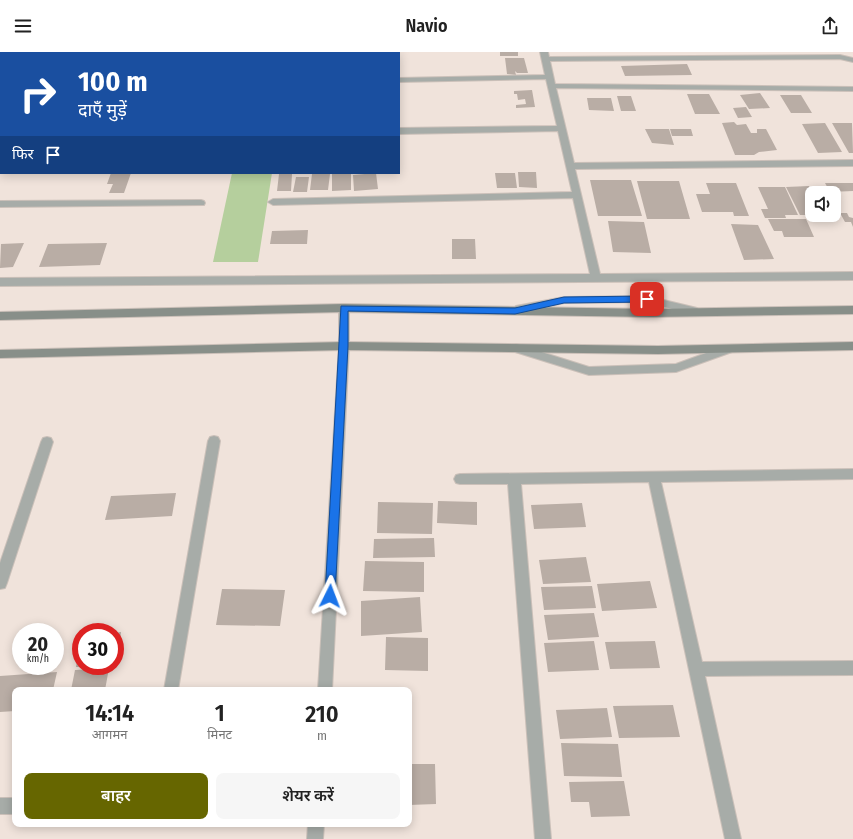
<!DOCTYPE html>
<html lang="hi">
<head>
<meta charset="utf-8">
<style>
  body { margin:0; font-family:"Fira Sans Condensed","Noto Sans Devanagari",sans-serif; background:#f6f6f6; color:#222; height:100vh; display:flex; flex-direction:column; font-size:15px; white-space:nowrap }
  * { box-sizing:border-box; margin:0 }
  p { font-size:13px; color:#767676 }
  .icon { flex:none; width:22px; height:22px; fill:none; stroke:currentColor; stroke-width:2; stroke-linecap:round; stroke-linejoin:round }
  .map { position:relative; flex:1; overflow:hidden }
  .drawer { position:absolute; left:12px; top:635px; width:400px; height:140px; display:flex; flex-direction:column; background:#fff; border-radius:8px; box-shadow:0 2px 10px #0003 }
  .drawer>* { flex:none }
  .hud { position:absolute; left:0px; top:0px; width:400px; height:122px; box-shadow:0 2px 10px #0003; background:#1a4fa0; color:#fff; overflow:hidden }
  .buttons { position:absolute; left:805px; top:134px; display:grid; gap:8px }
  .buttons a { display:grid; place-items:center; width:36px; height:36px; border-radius:8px; background:#fff; box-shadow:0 2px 10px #0003; font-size:20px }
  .speed { position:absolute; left:12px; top:571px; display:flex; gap:8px; font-size:20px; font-weight:700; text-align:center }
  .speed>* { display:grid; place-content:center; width:52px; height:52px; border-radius:50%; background:#fff; box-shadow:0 2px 10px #0003; line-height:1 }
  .speed small { font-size:10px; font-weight:400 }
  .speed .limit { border:6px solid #d22; background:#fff; color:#111 }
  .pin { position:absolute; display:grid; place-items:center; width:34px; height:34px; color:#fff; margin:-17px; border-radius:8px; box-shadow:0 2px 6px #0006 }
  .me { position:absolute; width:44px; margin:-22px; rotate:3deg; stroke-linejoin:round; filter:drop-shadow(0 0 3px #0008) }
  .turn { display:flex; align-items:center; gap:14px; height:84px; padding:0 12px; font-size:18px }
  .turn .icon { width:52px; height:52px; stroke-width:2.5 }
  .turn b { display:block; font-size:28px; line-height:34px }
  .then { display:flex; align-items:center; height:38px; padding:0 12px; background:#0003; gap:8px; font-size:15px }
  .eta { display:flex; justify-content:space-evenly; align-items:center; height:68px; text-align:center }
  .eta b { font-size:24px; font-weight:600; line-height:28px }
  .primary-button { display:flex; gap:8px; margin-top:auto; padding:8px 12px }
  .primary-button a { flex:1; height:46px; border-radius:8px; background:#660; color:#fff; font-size:16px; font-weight:600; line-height:46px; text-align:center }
  .primary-button a+a { background:#f6f6f6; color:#222 }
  header { display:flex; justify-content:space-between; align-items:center; height:52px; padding:0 12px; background:#fff; font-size:18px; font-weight:600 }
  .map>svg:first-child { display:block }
</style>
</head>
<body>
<header><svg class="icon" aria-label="menu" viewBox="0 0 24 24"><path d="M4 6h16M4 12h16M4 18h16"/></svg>Navio<svg class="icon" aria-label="share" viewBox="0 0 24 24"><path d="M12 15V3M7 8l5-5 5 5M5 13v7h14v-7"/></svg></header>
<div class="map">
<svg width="853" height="787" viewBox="0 0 853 787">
  <rect width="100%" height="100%" fill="#f0e3db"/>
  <path fill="#b5cf9d" d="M232,121H272L258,210H213Z"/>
  <path fill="#b9ada5" d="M500,0H518V4H500Z
    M505,6H524L528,21H517L515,19L516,23L507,22Z
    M687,12L692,23L625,24L621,14Z
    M532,38L535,55L516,56V53L526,52L525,47L518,48L517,42H514V39Z
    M760,41L770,56L749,57L740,43Z
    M687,42H709L720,62H695Z
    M780,43H801L812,61H791Z
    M617,44H631L636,59H621Z
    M587,46H611L614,59L589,58Z
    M746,55L752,65L738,66L733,56Z
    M734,70L737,73L746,72L751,81H757V77H766L777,98L759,100L754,103H735L722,71Z
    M825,71L842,100L818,101L802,72Z
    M832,71H852L853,101H849Z
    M645,77H669L674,93L652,91Z
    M670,77H691L693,84H672Z
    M518,120H536L537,136L519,135Z
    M111,121H131L124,141H109L113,132H107Z
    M351,121V138L332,139V122Z
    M376,121L378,137L354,139L353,123Z
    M495,121H515L517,136H497Z
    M279,122H292L291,139H277Z
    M312,122H330L328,138H310Z
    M296,125H309L307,140H293Z
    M590,128H631L642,164H598Z
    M637,129H679L690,167H647Z
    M706,131H736L749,164H734L733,160H702L696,142H710Z
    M825,131H853V139L830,140Z
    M809,134L812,141V163H800L786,135Z
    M758,135H785L798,163H785L786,166H765L761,157H768Z
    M840,161H847L849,165L853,166V175L851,170H845Z
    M768,167H806L814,185H784L782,179H774Z
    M608,169L644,170L651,201L613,200Z
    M731,172L758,173L774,207L744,208Z
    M308,178L307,192H270L272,179Z
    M452,187H475L476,207H452Z
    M24,191L13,215L0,216L1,192Z
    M107,191L100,213L39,215L48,192Z
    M176,441L172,464L105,468L111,444Z
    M438,449L477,450V473L437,471Z
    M378,450L433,451L432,482L377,481Z
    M582,451L586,475L534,477L531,453Z
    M434,486L435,505L373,506L374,487Z
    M586,505L591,530L543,532L539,508Z
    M365,509L424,510V540L363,539Z
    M650,529L657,556L602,559L597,532Z
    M592,534L596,556L544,558L541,535Z
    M222,537L285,538L280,574L216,573Z
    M420,545L422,580L361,584V549Z
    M594,561L599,585L548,588L544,563Z
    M121,580L117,611L115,612V581Z
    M386,585L428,586V619L385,618Z
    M80,589L81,615H76Z
    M594,589L599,618L548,620L544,591Z
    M655,589L660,616L610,617L605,590Z
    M109,616L105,638H71L75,618Z
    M57,620L53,638H15V659L0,660V624Z
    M673,653L680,685L619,686L613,654Z
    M607,656L612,685L560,687L556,658Z
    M561,691L618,692L622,725L564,724Z
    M409,712H435L436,752L409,753Z
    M624,729L630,764L591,765L589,750H571L569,730Z"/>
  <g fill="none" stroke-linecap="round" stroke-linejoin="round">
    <defs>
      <path id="lane" d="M0,28H1V32H0Z
        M0,83H1V87H0Z
        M201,148L204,149L205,151L204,153L0,155V149Z
        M647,244L697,256L702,260L697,264L647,250L564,251L516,262L511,258L516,254L564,245Z
        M516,292L589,315L676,312L728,293L732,294L733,297L732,300L676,320L589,323L512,299L511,296L512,293Z"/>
      <path id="street" d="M540,0H548L549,5L840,3L853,6V10L840,7L550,9L555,32L853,35V39L556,36L574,111L853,108V114L575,117L600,222L853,220V228L0,234V226L590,222L573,146L273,153L268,150L273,147L572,140L558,79L399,82V76L557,74L546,27L399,30V26L545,23Z
        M344,252L348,253L349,256V294L332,638H318L339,294V256L340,253Z
        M214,384L218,385L220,389L178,638H164L208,389L210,385Z
        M47,385L51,386L53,390L7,531L5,536L0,537V511L41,390L43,386Z
        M853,417V427L661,430L702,610L853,609V623L705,624L741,787H725L649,430L521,432L551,787H535L508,432H460L456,431L454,427L456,423L460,422Z
        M0,746H15V762H0Z
        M308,772H324L323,787H307Z"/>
      <path id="secondary" d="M344,252L651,257L853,254V262L651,265L344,260L0,268V260Z
        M344,290L658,294L853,290V298L658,302L344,298L0,306V298Z"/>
    </defs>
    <use href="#lane" stroke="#cbc0b9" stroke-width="2"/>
    <use href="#street" stroke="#cbc0b9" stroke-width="2"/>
    <use href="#secondary" stroke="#cbc0b9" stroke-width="2"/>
    <use href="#lane" fill="#a7aca8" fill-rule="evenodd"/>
    <use href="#street" fill="#a7aca8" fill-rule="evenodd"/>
    <use href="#secondary" fill="#888f89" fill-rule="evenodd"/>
  </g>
  <path fill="#1a73e8" stroke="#114b97" d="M647,244L651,247L647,250L564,251L515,262L348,259V294L335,544L333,548L330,549L326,548L325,544L341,254L515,256L564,245Z"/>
</svg>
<div class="buttons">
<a><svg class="icon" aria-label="sound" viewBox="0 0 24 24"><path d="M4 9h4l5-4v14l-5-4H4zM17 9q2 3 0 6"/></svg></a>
</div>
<div class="speed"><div>20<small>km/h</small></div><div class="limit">30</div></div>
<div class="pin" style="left:647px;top:247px;background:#d93025"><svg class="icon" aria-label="arrive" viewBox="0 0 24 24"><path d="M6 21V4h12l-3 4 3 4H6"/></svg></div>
<svg class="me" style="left:330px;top:544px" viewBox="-20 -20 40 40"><path d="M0-17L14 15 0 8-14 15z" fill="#1a73e8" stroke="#fff" stroke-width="4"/></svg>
<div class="hud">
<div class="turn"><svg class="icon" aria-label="right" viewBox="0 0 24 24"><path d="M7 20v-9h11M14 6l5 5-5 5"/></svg><div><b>100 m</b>दाएँ मुड़ें</div></div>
<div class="then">फिर<svg class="icon" aria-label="arrive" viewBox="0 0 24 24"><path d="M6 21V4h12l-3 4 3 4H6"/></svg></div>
</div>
<section class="drawer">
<div class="eta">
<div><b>14:14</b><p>आगमन</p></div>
<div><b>1</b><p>मिनट</p></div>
<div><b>210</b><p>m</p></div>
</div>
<div class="primary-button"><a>बाहर</a><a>शेयर करें</a></div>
</section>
</div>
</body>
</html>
